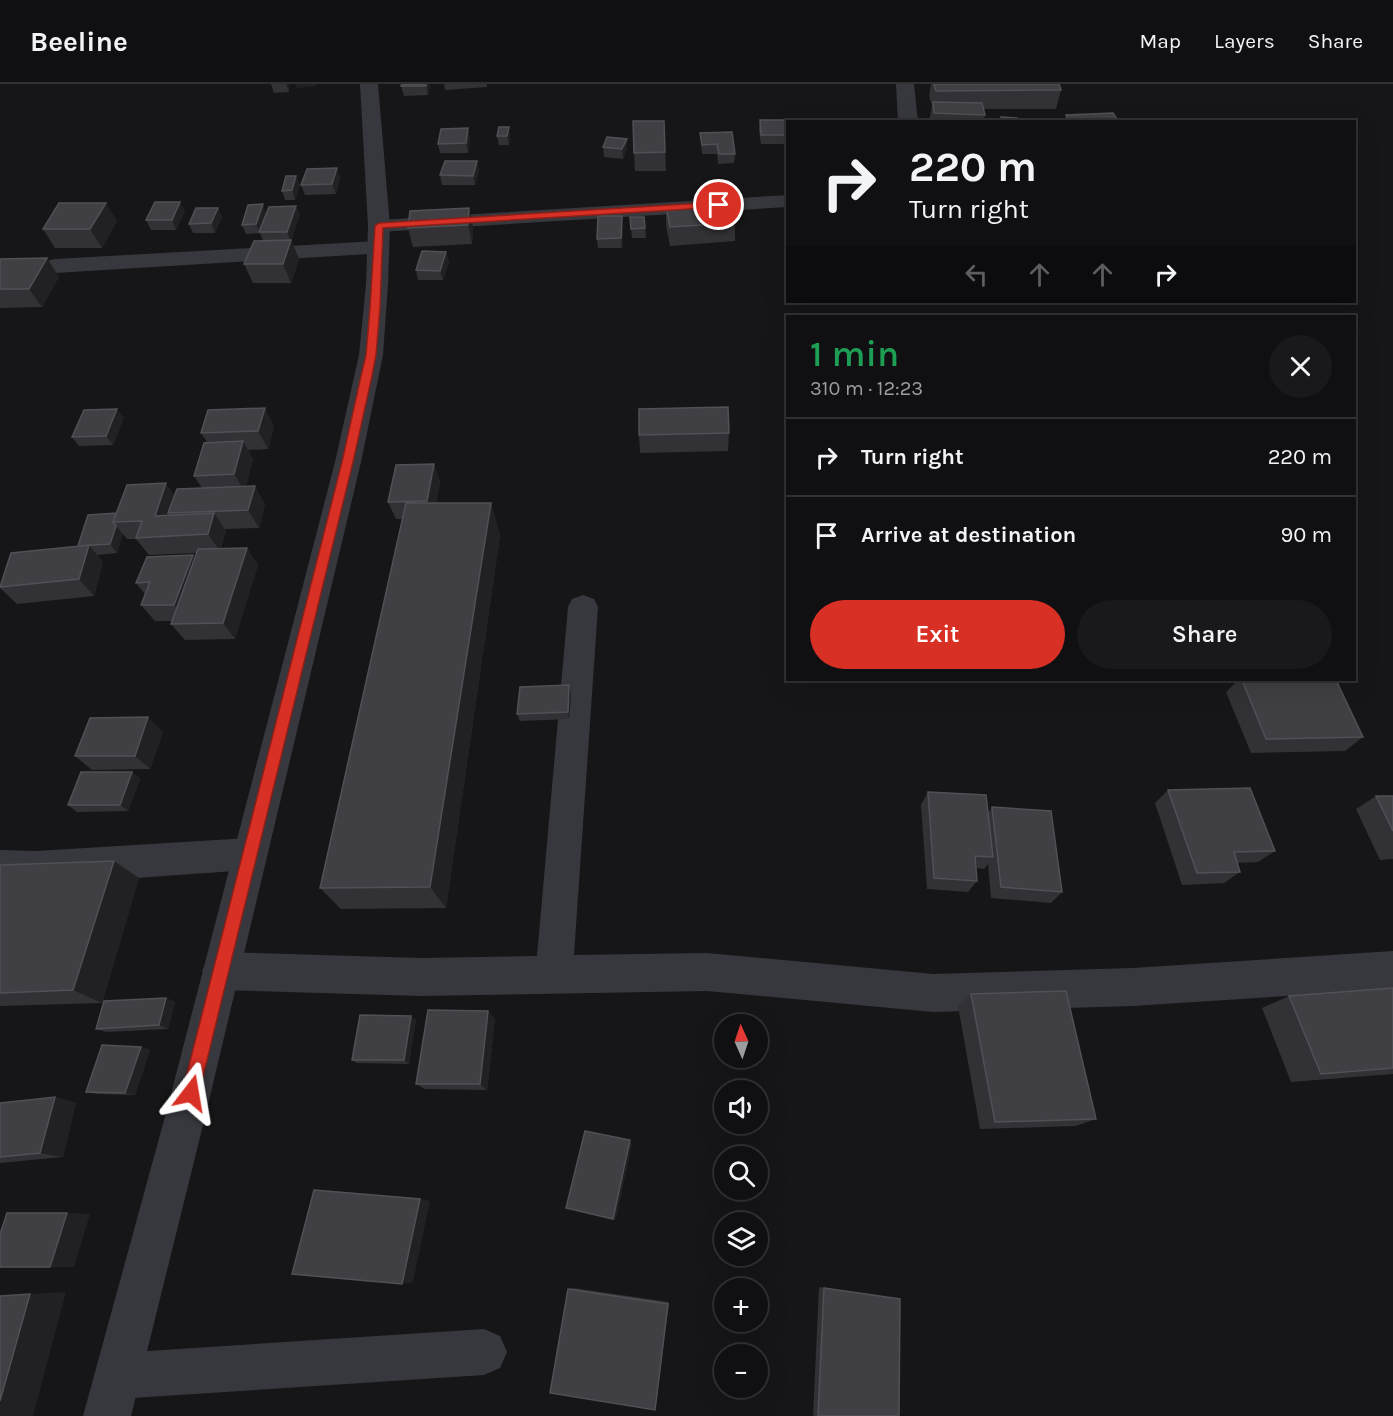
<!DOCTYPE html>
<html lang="en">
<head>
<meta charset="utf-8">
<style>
  body { margin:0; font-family:Karla,sans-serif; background:#19191b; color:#f1f3f6; height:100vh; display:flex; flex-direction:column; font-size:22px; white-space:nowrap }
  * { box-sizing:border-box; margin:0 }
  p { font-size:20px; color:#9c9d9f }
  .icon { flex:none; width:33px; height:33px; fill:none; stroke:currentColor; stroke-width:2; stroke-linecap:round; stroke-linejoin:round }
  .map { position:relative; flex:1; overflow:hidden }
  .sheet { position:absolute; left:786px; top:231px; width:570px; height:366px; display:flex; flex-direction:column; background:#101012; border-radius:0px; box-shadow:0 6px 24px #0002,0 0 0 2px #303032 }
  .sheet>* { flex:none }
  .banner { position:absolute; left:786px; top:36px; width:570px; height:183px; border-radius:0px; box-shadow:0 6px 24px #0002,0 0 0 2px #303032; background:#101012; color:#f1f3f6; overflow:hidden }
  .needle { width:39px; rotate:357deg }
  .tools { position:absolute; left:714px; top:930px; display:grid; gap:12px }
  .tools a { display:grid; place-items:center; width:54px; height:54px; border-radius:50%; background:#101012; box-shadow:0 6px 24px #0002,0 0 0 2px #303032; font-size:30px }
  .pin { position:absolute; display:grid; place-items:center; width:51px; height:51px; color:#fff; margin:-26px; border:3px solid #fff; border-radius:50%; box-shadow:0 2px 6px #0007 }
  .me { position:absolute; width:66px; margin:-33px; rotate:14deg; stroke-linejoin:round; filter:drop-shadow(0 0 4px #0008) }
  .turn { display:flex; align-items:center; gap:21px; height:126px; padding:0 24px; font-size:27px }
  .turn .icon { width:78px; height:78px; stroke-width:2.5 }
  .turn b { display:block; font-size:42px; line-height:51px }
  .lanes { display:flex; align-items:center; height:57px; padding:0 24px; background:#0003; justify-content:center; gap:30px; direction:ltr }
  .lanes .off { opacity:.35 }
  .round { display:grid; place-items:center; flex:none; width:63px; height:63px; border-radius:32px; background:#19191b }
  .head { display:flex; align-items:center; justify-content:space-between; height:102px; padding:0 24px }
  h1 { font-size:36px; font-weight:600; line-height:45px; color:#1e9e55 }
  .primary-button { display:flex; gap:12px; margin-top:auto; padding:12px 24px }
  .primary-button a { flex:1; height:69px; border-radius:36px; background:#d93025; color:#fff; font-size:24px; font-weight:600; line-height:69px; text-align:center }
  .primary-button a+a { background:#19191b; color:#f1f3f6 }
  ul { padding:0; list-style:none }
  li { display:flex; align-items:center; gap:18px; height:78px; padding:0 24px; border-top:2px solid #303032 }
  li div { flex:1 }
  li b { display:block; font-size:22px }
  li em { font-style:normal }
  header { display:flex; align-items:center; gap:36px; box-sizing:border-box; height:84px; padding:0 30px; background:#101012; border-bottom:2px solid #303032 }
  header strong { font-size:28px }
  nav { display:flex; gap:33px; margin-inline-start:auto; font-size:21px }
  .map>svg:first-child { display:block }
</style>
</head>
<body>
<header>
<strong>Beeline</strong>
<nav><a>Map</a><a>Layers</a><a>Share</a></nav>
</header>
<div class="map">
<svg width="1393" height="1332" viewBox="0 0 1393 1332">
  <rect width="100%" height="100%" fill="#161618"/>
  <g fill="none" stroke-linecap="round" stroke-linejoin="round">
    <path fill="#37383d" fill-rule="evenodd" d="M896,0H914L918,38H898Z
      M788,111V123L379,148L371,147L368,142L371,137L379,136Z
      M377,157L385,159L388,164L385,169L55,189L47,187L44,182L47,177L55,175Z
      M583,511L594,515L598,523L574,871L707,869L933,890L1133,884L1393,867V905L1133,922L933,928L707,907L421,912L221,906L208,900L202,887L208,874L221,868L421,874L537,872L568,523L572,515Z
      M249,754L261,758L267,770L261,782L249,786L36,801L0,800V766L36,767Z
      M484,1245L500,1252L507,1268L500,1284L484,1291L117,1315L100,1309L94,1292L100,1275L117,1269Z"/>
    <path fill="#37383d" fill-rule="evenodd" d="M360,0H378L390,142L388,200L383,271L361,378L206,1029L131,1332H83L166,1029L335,378L359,271L366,200L368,142Z"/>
  </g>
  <path fill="#323236" d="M271,0H289V8L274,9Z
    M430,0L428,11L404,12L401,2Z
    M444,0H487V3L445,6Z
    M931,0H1059L1061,6L1056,25H983L985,31L983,38H929L932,22L929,12Z
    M1066,31L1119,38H1064Z
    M760,36L787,51L786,60H761L759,46Z
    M664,37L666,87H635L634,69Z
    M700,49L735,70L734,79L718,80L717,70H702Z
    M497,52H510L509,61H499Z
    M470,54L468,69H440L438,60Z
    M627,55V64L623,75L604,73L603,63Z
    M477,77L479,87L475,101H442L440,91Z
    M337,84L340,94L336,110L305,111L301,101Z
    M296,92L300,101L295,116H285L282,107Z
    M296,122L300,131L291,156L299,175L291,199H253L244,180L263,157L260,149L246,150L242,141L266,130Z
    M666,122L735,139V157L670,162L666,141Z
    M218,124L222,133L215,149H193L189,140Z
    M185,127L176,146H151L146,136Z
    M410,127L473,143L472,160L413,163L408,144Z
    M630,133L645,144L646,154H632Z
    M117,137L102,164H55L43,145Z
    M623,141L622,164H598L597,155Z
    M446,168L449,178L443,196H418L416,186Z
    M0,175L59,193L42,223L0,224Z
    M124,334L113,361L79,362L72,353Z
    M274,342L268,365L248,366L253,375L246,402L265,420L259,444L225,445L226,447L221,464H247L258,481L235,555L185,556L171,540L172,537H155L141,521L145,510L136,499L193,471L195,474L197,469L149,471L136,455H127L123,450L117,469L97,471L103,478L94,512L17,520L0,504V501L78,462L116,429L202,404L194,392L207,358L201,349Z
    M729,349L728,367L640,369L639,351Z
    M434,380L440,398L436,419H491L500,452L446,824L341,825L320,804L403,435H396L388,418Z
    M1238,596H1336L1363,653L1345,667L1251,669L1226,608Z
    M571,609L569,635L520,637L517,630Z
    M163,648L150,685L92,686L75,672Z
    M132,688L140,695L128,727L77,728L68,721Z
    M1168,706L1275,767L1258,778L1237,779L1240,788L1224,799L1182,801L1155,719Z
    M928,708L988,729L992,723L1062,808L1051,819L991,814L988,780L984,785L976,784L977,797L968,808L927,805L921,721Z
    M1376,712H1393V775L1380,776L1356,725Z
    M0,781L139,794L102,919L0,922Z
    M1393,904V990L1291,998L1262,924L1289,912Z
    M971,910L1096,1035L1076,1042L980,1045L958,922Z
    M166,914L175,918L168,945L106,948L96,945Z
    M488,927L495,935L487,1006L425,1005L416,1000Z
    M411,932L416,936L409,980L357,979L352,976Z
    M141,963L150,966L135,1011L97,1010L86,1008Z
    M55,1013L76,1019L63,1073L0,1079V1019Z
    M819,1203L900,1215L899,1332H813Z
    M573,1204L669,1218L656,1320L568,1205Z"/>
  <path fill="#212124" d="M286,0H289V8Z
    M295,0H316V2L297,4Z
    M426,0H430L428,11L426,2Z
    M509,43L510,52L509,61L507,52Z
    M468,44L470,54L468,69L466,59Z
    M627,55V64L623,75L622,65Z
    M477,77L479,87L475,101L473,92Z
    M337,84L340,94L336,110L332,100Z
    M296,92L300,101L295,116L292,106Z
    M180,118L185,127L176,146L172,136Z
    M106,119L117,137L102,164L90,145Z
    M263,120L266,130L260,149L256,140Z
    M296,122L300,131L291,157L287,148Z
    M218,124L222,133L215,149L211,139Z
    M469,124L473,143L472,160L468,141Z
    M622,132L623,141L622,164L621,154Z
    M291,156L299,175L291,199L283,180Z
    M446,168L449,178L443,196L440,187Z
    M47,174L59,193L42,223L29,205Z
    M265,324L274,342L268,365L258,347Z
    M117,325L124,334L113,361L106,352Z
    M243,357L253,375L245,408L234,390Z
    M434,380L440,398L434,434L427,417Z
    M166,399L178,417L168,429L172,435L155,432Z
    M255,402L265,420L259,444L248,426Z
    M491,419L500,452L446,824L430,803Z
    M214,429L226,447L220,467L208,450Z
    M116,442L123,450L117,469L110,460Z
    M89,461L103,478L94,512L79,495Z
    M247,464L258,481L235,555L223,539Z
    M193,471L205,488L187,537L174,521Z
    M569,601L571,609L569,635L568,628Z
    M148,633L163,648L150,685L135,672Z
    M132,688L140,695L128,727L120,721Z
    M114,777L139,794L102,919L73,906Z
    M166,914L175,918L168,945L159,941Z
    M488,927L495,935L487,1006L480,1000Z
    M411,932L416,936L409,980L404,976Z
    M141,963L150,966L135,1011L125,1009Z
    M55,1013L76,1019L63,1073L40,1069Z
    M630,1056L632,1060L616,1136L613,1135Z
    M420,1115L430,1117L413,1198L402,1200Z
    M67,1129L90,1130L74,1183H50Z
    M66,1208L33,1332H0V1317L30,1210Z
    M669,1218L656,1320L655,1326L668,1220Z"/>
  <path fill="#3f3f44" stroke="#4f5156" stroke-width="1.5" d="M402,0H426V2H401Z
    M934,0H1059L1061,6L936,7Z
    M933,18L982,19L985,31L934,29Z
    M1113,29L1119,38H1070L1066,31Z
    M1001,33L1017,34V38H1001Z
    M760,36H785L787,51H761Z
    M633,37H664L665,68L634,69Z
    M499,43H509L507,52H497Z
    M468,44L466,59L438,60L441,45Z
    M732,48L735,70H719L717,60L702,61L700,49Z
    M607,53L627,55L622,65L603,63Z
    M445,77H477L473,92L440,91Z
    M337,84L332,100L301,101L307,85Z
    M286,92H296L292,106L282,107Z
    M155,118H180L172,136H146Z
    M730,118L735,139L670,143L666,122Z
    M59,119H106L90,145H43Z
    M263,120L256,140L242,141L248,121Z
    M296,122L287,148H259L269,123Z
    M196,124H218L211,139L189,140Z
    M469,124L468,141L408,144L410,127Z
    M598,132H622L621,154L597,155Z
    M630,133H644L645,144L631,145Z
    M291,156L283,180H244L254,157Z
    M422,167L446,168L440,187L416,186Z
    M47,174L29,205H0V175Z
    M728,323L729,349L639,351V325Z
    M265,324L258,347L201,349L208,326Z
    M117,325L106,352L72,353L84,326Z
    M243,357L234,390L194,392L204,359Z
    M434,380L427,417L388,418L396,381Z
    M166,399L155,432L214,429L208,450L136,454L142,437L113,438L127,401Z
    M255,402L248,426L168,429L177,405Z
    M406,419H491L430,803L320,804Z
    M116,429L113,438L116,442L110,460L78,462L88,431Z
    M89,461L79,495L0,503L11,469Z
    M247,464L223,539L171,540L198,465Z
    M193,471L174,521H141L150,498L136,499L147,473Z
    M1242,596H1336L1363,653L1266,655Z
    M569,601L568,628L517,630L520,603Z
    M148,633L135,672H75L90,634Z
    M81,688H132L120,721H68Z
    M1250,704L1275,767L1234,768L1240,788L1197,789L1168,706Z
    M928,708L986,711L993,773L975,772L977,797L934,794Z
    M1376,712H1393V747Z
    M992,723L1051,727L1062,808L1001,803Z
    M114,777L73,906L0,909V781Z
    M1393,904V984L1321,990L1289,912Z
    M1066,907L1096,1035L995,1038L971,910Z
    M166,914L159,941L96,945L104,917Z
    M428,926L488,927L480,1000H416Z
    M360,931L411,932L404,976H352Z
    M102,961L141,963L125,1009L86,1008Z
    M55,1013L40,1069L0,1073V1019Z
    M585,1047L630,1056L613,1135L566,1124Z
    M314,1106L420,1115L402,1200L292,1190Z
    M7,1129H67L50,1183H0V1150Z
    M824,1204L900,1215L899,1332H818Z
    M568,1205L668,1220L655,1326L550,1309Z
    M30,1210L0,1317V1212Z"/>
  <path fill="#d93025" stroke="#8d1f18" stroke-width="1.5" d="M719,118L722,119V123L383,144L380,224L376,271L372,292L353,378L199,1009L197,1015L191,1017L185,1015L182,1009L342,378L361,292L366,271L370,224L375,142L379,139Z"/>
</svg>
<div class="tools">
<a><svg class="needle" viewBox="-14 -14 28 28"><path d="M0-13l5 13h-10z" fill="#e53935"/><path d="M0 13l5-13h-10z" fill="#9c9d9f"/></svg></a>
<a><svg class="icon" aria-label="sound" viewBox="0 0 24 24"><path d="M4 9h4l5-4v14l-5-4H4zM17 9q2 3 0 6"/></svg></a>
<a><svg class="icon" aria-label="search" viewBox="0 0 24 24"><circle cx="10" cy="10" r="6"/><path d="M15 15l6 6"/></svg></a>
<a><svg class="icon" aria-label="layers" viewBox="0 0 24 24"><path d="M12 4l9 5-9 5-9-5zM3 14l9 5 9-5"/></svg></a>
<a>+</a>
<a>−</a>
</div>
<div class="pin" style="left:719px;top:121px;background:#d93025"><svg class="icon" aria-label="arrive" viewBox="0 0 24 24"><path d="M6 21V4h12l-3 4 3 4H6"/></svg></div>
<svg class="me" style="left:191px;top:1009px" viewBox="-20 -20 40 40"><path d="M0-17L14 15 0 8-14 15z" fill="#d93025" stroke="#fff" stroke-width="4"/></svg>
<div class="banner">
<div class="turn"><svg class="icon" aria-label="right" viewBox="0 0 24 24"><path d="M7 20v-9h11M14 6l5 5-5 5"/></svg><div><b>220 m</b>Turn right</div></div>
<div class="lanes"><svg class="icon off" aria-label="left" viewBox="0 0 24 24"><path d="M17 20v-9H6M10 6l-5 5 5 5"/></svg><svg class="icon off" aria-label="ahead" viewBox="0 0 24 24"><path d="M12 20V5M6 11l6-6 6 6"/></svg><svg class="icon off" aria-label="ahead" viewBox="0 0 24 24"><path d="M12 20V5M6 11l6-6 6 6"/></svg><svg class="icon" aria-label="right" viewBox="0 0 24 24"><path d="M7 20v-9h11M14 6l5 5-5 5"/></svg></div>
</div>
<section class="sheet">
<div class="head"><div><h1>1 min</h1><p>310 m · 12:23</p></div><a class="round"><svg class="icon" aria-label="close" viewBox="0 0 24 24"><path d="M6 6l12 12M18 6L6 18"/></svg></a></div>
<ul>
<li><svg class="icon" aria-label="right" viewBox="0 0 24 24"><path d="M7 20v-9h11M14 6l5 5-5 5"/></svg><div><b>Turn right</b></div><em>220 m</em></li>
<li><svg class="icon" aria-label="arrive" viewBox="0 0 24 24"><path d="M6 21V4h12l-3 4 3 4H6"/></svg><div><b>Arrive at destination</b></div><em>90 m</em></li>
</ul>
<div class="primary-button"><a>Exit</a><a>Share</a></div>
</section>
</div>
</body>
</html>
